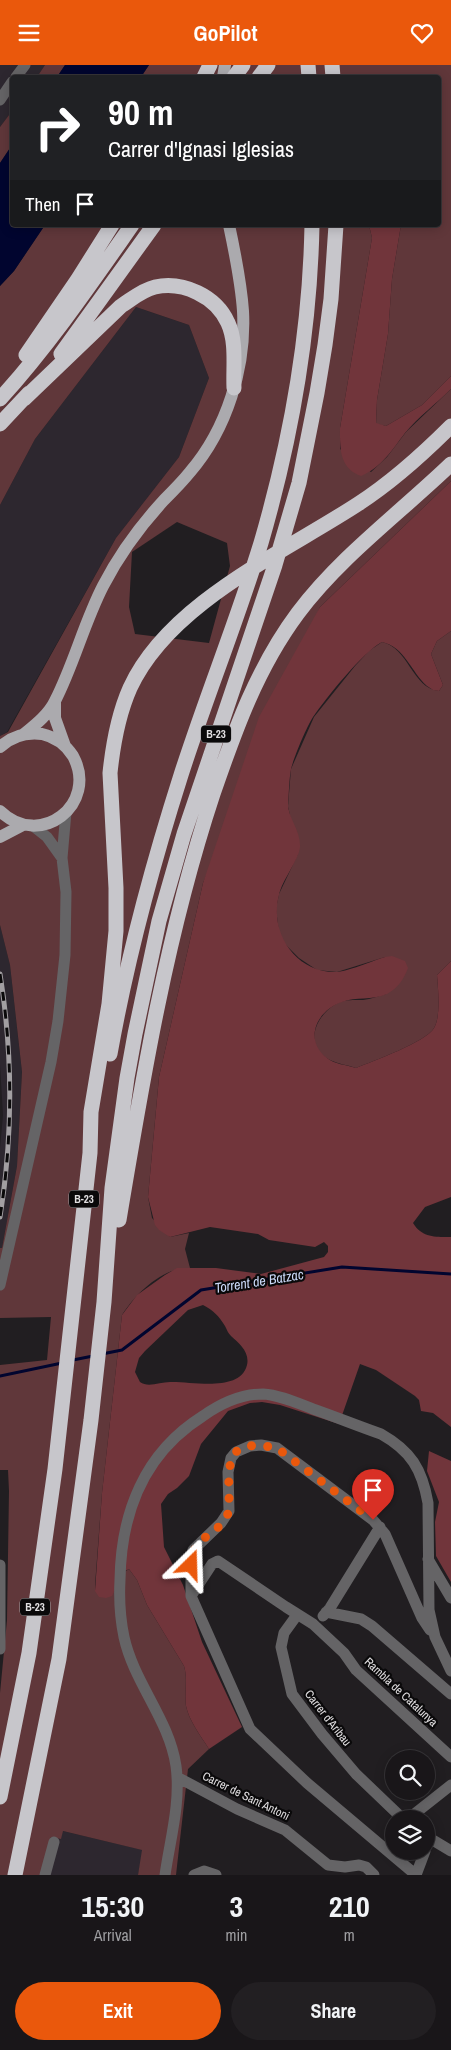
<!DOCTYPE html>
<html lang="en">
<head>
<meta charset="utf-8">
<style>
  body { margin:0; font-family:"Archivo Narrow",sans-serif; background:#221f22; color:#f1f3f6; height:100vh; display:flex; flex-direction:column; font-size:19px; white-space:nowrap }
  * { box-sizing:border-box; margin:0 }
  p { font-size:16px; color:#9f9fa2 }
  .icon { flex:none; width:28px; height:28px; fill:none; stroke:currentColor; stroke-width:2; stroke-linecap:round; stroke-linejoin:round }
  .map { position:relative; height:1810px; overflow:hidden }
  .drawer { display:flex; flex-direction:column; background:#191619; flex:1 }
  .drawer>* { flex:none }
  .banner { position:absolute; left:10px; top:10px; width:431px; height:152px; border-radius:5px; box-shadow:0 2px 12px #0003,0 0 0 1px #373538; background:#202124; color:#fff; overflow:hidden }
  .buttons { position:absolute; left:385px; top:1685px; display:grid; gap:10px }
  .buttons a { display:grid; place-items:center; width:50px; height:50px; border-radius:50%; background:#191619; box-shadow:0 2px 12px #0003,0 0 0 1px #373538; font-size:25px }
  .pin { position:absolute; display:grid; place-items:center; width:42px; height:42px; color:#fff; margin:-51px -21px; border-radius:50% 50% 50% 0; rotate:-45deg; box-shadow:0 0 5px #0007 }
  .pin .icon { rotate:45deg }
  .me { position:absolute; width:55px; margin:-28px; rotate:22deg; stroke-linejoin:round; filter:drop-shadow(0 0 4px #0008) }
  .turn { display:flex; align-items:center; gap:18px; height:105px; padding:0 15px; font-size:22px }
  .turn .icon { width:65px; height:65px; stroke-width:2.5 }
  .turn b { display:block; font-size:35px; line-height:42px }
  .then { display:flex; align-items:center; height:48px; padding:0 15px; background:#0003; gap:10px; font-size:19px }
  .eta { display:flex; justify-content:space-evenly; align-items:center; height:85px; text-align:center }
  .eta b { font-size:30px; font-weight:800; line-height:35px }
  .action { display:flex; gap:10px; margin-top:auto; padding:10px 15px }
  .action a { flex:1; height:58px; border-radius:30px; background:#ea580c; color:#fff; font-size:20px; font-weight:800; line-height:58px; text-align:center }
  .action a+a { background:#221f22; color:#f1f3f6 }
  header { display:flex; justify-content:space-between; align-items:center; height:65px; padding:0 15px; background:#ea580c; color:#fff; font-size:22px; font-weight:800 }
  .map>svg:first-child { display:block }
</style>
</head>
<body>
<header><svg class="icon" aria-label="menu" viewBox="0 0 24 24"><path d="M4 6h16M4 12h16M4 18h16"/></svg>GoPilot<svg class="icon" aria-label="heart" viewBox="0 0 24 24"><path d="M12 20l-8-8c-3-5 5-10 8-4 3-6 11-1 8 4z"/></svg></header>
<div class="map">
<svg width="451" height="1810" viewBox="0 0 451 1810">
  <rect width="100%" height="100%" fill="#211e21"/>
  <path fill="#2d272f" d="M0,0H45L37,12H12V46L0,62Z
    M136,242L189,260L209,313L179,392L116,473L7,667L0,671V440L35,374Z
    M0,860L10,900L22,1007L17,1101L2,1183H0V1083L3,1050L0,1000Z
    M63,1766L143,1785L138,1810H41L51,1771Z"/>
  <path fill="#60373a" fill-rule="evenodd" d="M45,0H65L57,12H37Z
    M149,0H451V311L422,340L386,361L376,359L377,335L388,269L392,214L401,160H439V12H141Z
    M12,46V80L0,98V62Z
    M45,160H369L372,173L340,363V384L371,407L387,392L406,367L451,324V416L320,542L203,818L159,1012L148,1132L152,1153L170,1172L189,1168L185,1184L190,1203C163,1202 136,1228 122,1250L102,1428L95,1520V1526L129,1504L137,1515L147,1540L184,1601C188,1614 184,1627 186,1641C189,1656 201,1671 209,1684L188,1704L176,1810H138L142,1785L63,1766L61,1774L51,1772L41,1810H0V1628L7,1555L9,1426L8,1405H0V1300L47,1295L51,1252L0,1253V1183H2L17,1101L22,1007L10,900L0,860V671L8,667L116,473L179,392L209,313L189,260L136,242L35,374L0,440V221L14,206ZM177,457L227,478L230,501L209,578L135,569L129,542L132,487Z
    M451,566V896L437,910C438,923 441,952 434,963C426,977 373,996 356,1003C348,1000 338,999 330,995C303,981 315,951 336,939C344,934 354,935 363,935C371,934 378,931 386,929L385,892L337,907L317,905L299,893L285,879L279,867L276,844L279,829L298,789L288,741L291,704L314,652L355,601L369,586L382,577C409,583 412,623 439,626L443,620L431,589L437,576Z"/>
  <path fill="#71353b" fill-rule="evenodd" d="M369,160H401L392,214L388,269L377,335L376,358L386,361L422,340L451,311V324C436,339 418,352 405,368C392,385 382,402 361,411C339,403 340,383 340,363L372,173Z
    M451,416V566L437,576L431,589L443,620L439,626L433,625L427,621C411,607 405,582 382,577C363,587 326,633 313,652C306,663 294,692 291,704C289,715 289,728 288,739C288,753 301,766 300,782C299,795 282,815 279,830C269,867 295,907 335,907C347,907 372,896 385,892L392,891L405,896L408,903C404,914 398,923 387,929C372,936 356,931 342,937C317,945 303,975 327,993C334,999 347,1000 356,1003C373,996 426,977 434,963C441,952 438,923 437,910L451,896V1132L425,1142L413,1158C422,1173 436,1172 451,1172V1362L433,1348L421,1346L419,1335L415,1331L376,1305L360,1299L339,1359L280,1340L262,1337L250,1338L228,1346L201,1379L189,1411L177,1423L168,1429L161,1439L164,1482L183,1520L202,1577L242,1662L209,1684C201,1671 189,1656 186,1641C184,1627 188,1614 184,1601L147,1540L137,1515L129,1504L123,1507L112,1531L106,1533L99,1532L95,1526L102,1428L122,1250L137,1230L165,1210L177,1203H216L261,1209L324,1192L328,1187V1181L324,1177L315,1182L269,1175L258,1169L210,1162L170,1172L159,1165L155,1160L148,1132L159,1012L203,818L259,652L320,542ZM203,1240C213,1245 219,1251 225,1261C227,1265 228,1268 231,1271C239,1278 250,1287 247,1300C240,1328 191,1316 170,1317C160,1317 148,1323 140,1317L135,1307L139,1293L145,1286L188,1245Z
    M429,1386L451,1396V1517L436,1491L435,1457L439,1437L427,1406Z"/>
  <path fill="#01052f" d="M65,0H149L141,12H57Z
    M12,80V160H45L14,206L0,221V98Z"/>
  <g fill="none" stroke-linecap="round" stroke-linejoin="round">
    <path stroke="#01052f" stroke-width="3" d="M102,1289L122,1285L201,1225L342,1202L451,1209
      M73,1295L93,1291
      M0,1311L62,1298"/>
    <path stroke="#656466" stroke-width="11" d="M16,12L25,0
      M0,35L12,17
      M33,761L47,772L62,793
      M0,1220L51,997L58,956L65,890L66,827L62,793L66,747
      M428,1494L451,1533
      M0,1500V1584
      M191,1531L212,1499L218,1496L286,1542L313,1559L344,1588L356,1605L451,1692
      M326,1547L361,1554L372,1561L451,1629
      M297,1550L284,1568L281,1582L292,1629L322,1669L356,1709L403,1754
      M323,1551L330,1543L380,1462
      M177,1712L237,1744L285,1765L328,1800L345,1802L359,1800L366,1802L374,1810
      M408,1754L451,1720
      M426,1771L451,1786
      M45,1810L54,1777
      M165,1810C170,1775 181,1737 176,1701C169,1654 134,1618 124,1572C120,1553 119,1534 120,1515C121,1448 144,1388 203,1351C220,1339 242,1329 263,1329C280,1330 297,1338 313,1344C336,1352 358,1361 381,1369C411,1386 422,1404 428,1438L429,1545L435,1572L451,1606
      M194,1810L204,1806L216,1810
      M416,1810L307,1718L250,1664L191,1531V1500L193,1485L221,1458L229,1446L228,1407L231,1393L236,1387L250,1381L261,1380L277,1383L373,1455L385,1469L422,1553L430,1565
      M416,1810L425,1786"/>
    <path stroke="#abaaae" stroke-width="12" d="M223,12L225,0
      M55,637V653L65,681
      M24,669C35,660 49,649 55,636C74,599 84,558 103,521C119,490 141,460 164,435C173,426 182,417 190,407C227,364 246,302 243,246C241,217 235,188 229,160
      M0,682C12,671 26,667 42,669C55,672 66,680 73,691C99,739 40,785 0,746
      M0,772L23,760"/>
    <path stroke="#c7c6cb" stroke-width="15" d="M308,0L309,12
      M332,0L333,12
      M204,12L210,0
      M234,12L243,0
      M259,12L268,0
      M61,289L154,160
      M26,290L78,214L112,160
      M0,334C49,280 90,220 132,160
      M24,334L121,241C132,234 142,225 155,222C183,216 216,231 228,258C237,277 233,303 234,323
      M0,359L29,328
      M110,989C127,894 152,801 181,710C206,632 237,556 261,478C291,375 310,267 312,160
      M119,1155C143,1011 167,868 213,729C235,665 257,603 298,548C341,491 400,448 451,399
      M0,1732L29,1588L55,1404L90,1088L91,1047L109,939L116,866V823L110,708C113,679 118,650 130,623C169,538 283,488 358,439C392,417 422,390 451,361
      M15,1810L59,1594L91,1355L104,1237L112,1123L127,1013L135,969L159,856L184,769L275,500L299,418L317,328L325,280L331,234L336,160"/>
    <defs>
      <path id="rail" d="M0,909C13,990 13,1071 0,1152"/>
    </defs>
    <use href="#rail" stroke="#a29fa2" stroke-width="5"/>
    <use href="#rail" stroke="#0a090a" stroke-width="3" stroke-dasharray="9" stroke-linecap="butt"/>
  </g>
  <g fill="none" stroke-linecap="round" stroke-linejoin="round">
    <path stroke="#ea580c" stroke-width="9" stroke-dasharray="0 16.2" d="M191,1500C193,1471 213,1473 226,1453C230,1446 229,1438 229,1430C228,1390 230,1374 277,1383L373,1455"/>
  </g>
  <g text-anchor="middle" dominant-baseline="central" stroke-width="4.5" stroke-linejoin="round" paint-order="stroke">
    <g fill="#0a090a" stroke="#a09ea0" stroke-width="1">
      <rect x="201" y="660.5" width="30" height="17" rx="4"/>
      <rect x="69" y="1125.5" width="30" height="17" rx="4"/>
      <rect x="20" y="1533.5" width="30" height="17" rx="4"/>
    </g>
    <g font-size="11" font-weight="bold" fill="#e0dee0">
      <text x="216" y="669">B-23</text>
      <text x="84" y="1134">B-23</text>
      <text x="35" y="1542">B-23</text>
    </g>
    <g font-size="12" fill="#e0dee0" stroke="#0a090a">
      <text transform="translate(401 1627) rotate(43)">Rambla de Catalunya</text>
      <text transform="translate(328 1653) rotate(52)">Carrer d'Aribau</text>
      <text transform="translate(246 1731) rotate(26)">Carrer de Sant Antoni</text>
    </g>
    <g font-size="14" font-style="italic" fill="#cad9f8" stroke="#0a090a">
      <text transform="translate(259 1216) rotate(-9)">Torrent de Batzac</text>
    </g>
  </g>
</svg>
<div class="buttons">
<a><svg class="icon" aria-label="search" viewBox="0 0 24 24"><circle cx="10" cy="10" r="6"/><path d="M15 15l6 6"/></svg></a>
<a><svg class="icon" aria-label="layers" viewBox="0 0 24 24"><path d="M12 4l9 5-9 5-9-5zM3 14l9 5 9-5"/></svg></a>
</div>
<div class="pin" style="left:373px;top:1455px;background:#d93025"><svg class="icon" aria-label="arrive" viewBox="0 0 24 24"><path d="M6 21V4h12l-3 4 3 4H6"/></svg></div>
<svg class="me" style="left:191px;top:1500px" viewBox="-20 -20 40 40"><path d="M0-17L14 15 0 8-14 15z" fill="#ea580c" stroke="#fff" stroke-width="4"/></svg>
<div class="banner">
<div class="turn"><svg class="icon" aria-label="right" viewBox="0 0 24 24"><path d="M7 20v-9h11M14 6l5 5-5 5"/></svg><div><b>90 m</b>Carrer d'Ignasi Iglesias</div></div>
<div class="then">Then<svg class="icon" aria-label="arrive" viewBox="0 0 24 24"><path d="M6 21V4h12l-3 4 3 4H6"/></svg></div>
</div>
</div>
<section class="drawer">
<div class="eta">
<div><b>15:30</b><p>Arrival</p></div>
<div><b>3</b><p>min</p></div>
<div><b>210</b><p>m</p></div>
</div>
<div class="action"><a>Exit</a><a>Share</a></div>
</section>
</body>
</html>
